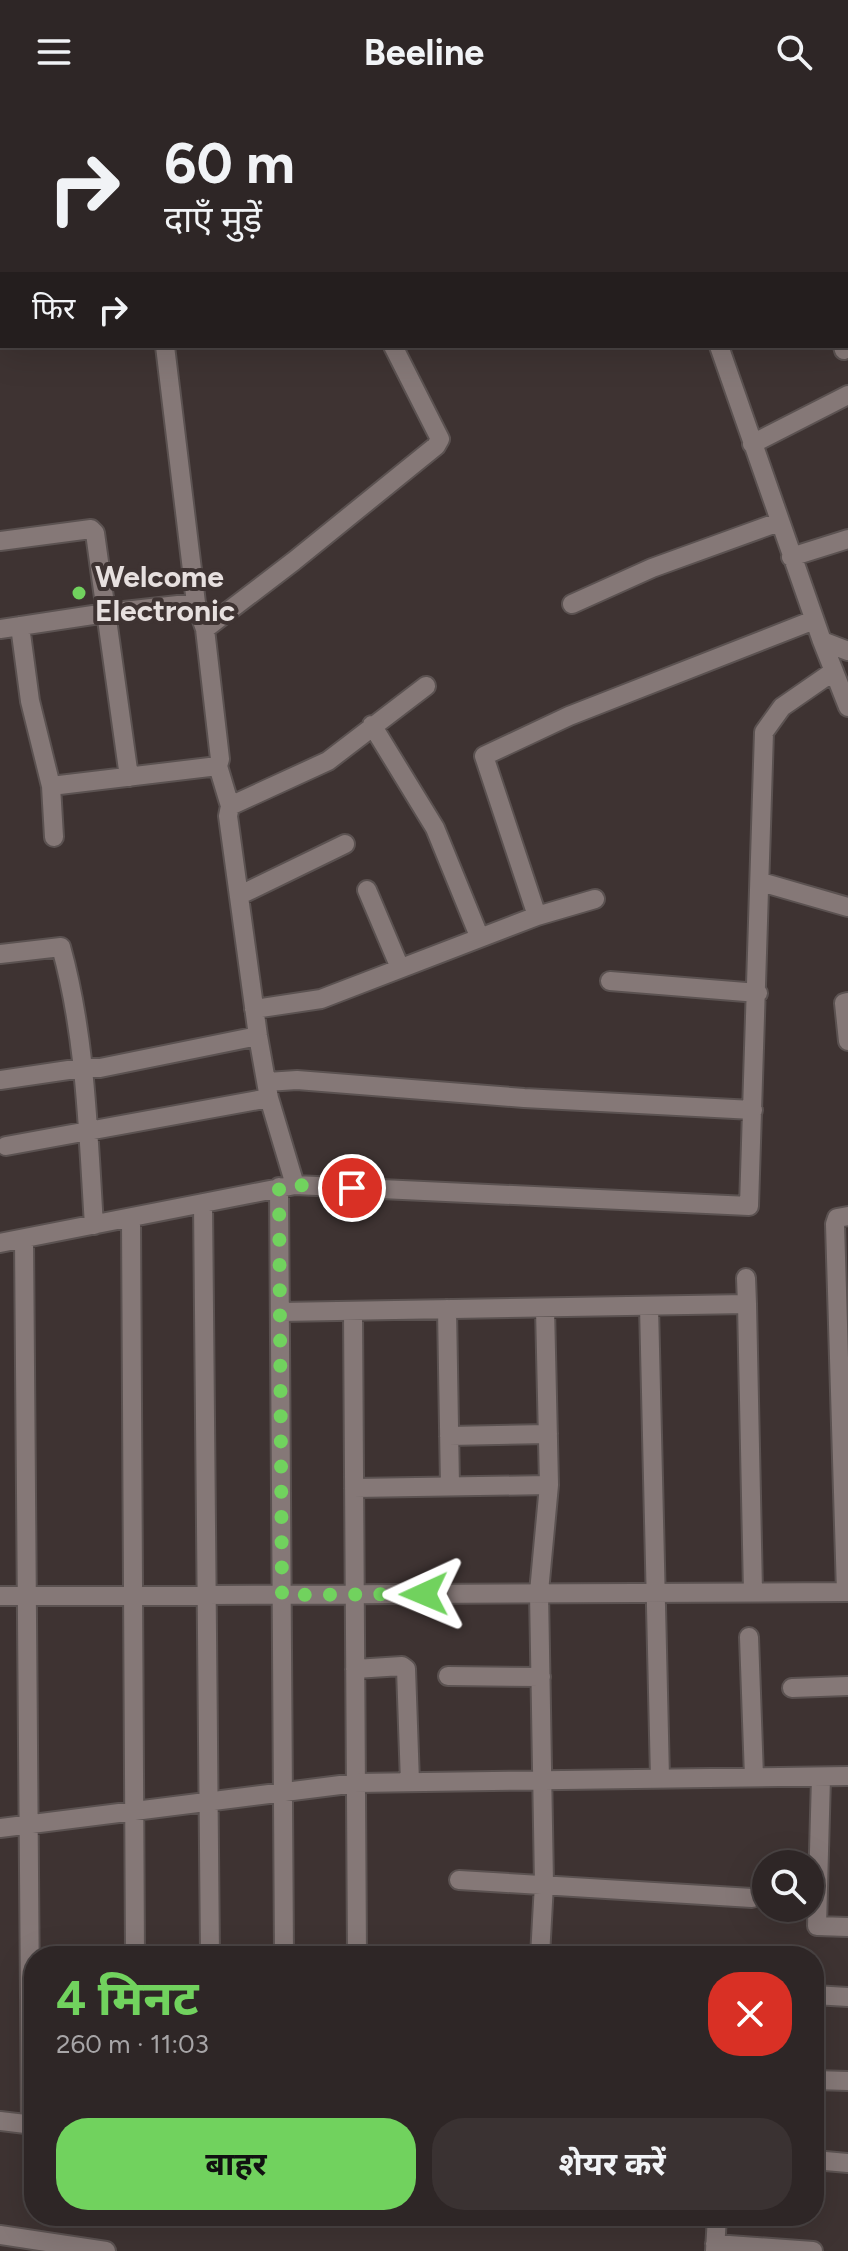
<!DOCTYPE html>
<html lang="hi">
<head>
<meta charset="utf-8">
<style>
  body { margin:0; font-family:Figtree,"Noto Sans Devanagari",sans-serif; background:#3a3232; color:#f1f3f6; height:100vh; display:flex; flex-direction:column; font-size:30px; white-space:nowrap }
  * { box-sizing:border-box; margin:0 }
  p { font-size:26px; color:#a7a5a7 }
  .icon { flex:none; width:44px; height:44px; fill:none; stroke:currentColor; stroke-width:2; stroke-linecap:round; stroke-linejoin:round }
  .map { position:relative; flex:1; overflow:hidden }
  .panel { position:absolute; left:24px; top:1842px; width:800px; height:280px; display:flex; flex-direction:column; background:#2e2626; border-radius:32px; box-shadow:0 8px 32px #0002,0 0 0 2px #494343 }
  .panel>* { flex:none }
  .top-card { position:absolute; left:0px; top:0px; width:848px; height:244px; box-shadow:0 8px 32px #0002,0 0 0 2px #494343; background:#2e2626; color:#f1f3f6; overflow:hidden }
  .buttons { position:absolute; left:752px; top:1746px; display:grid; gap:16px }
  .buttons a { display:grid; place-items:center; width:72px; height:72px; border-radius:50%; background:#2e2626; box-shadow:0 8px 32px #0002,0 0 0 2px #494343; font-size:40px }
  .pin { position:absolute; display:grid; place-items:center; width:68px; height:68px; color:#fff; margin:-34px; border:4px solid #fff; border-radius:50%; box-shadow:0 2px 8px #0007 }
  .me { position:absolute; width:88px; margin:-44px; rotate:269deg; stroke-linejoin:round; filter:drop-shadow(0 0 6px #0008) }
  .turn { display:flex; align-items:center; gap:28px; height:168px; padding:0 32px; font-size:36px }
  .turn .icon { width:104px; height:104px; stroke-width:2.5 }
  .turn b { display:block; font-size:56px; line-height:68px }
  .then { display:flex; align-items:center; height:76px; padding:0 32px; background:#0003; gap:16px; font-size:30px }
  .round { display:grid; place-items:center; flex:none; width:84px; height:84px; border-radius:32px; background:#3a3232 }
  .head { display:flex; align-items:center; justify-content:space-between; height:136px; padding:0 32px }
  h1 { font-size:48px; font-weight:700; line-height:60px; color:#71d25e }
  .primary-button { display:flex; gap:16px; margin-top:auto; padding:16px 32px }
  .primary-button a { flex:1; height:92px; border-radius:32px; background:#71d25e; color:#111; font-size:32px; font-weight:700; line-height:92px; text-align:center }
  .primary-button a+a { background:#3a3232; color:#f1f3f6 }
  header { display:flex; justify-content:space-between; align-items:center; height:104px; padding:0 32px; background:#2e2626; font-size:36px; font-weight:700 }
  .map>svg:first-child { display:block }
</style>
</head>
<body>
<header><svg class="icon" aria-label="menu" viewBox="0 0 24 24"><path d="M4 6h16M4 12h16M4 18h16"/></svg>Beeline<svg class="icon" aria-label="search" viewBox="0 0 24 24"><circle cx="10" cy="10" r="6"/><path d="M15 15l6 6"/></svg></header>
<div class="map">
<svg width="848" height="2147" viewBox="0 0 848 2147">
  <rect width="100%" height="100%" fill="#3e3332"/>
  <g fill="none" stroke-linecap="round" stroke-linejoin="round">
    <defs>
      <path id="street" d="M630,0L631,2
        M35,2L57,0
        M0,5H2
        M165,242L196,499L205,525L220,655L218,662L230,702L228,712L258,932L269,994L295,1081
        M719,242L822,537
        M843,242L844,246
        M752,340L848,291
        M0,437L91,425L95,429L129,673
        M791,453L848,435
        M572,500L652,464L779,418
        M20,522L30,597L51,682L54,733
        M0,525L106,509L196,499
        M205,525L294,457L436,342L440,335L393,242
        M848,547L822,537L848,603
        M372,621L435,724L479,832
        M51,682L218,662
        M230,702L328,657L426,582
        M761,778L848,803
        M367,786L400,864
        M240,791L345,740
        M537,812L595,795
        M0,850L61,843C86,933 88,1030 94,1121
        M610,877L758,889
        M848,898L844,899L848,937
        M254,905L321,895L537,812L484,652L569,612L814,516
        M0,976L82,964H100L258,932
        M267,978L297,976L524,994L753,1006
        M6,1042L269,994
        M279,1083L284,1852
        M203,1099L210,1852
        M131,1114L135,1852
        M24,1135L31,2020
        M0,1139L295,1081L749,1102L764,628L782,603L834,567
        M746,1174L747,1200
        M649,1202L660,1674
        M447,1205L450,1382
        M353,1207L357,1852
        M280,1208L747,1200L753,1488
        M449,1332L548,1330
        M354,1384L549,1381
        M846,1488L835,1120L837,1114L848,1112
        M0,1492L848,1488
        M749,1533L754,1673
        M355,1565L402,1562L406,1565L410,1678
        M448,1572L541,1573
        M792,1584L848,1582
        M821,1673L817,1822L848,1823
        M0,1724L356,1679L848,1672
        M459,1776L752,1794
        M540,1852L544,1780L539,1488L549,1381L545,1204
        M814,1891L848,1893
        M814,1976L848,1977
        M0,2017L34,2021
        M814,2056L848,2059
        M0,2131L106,2147
        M715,2140L813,2147
        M715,2147L717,2112"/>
      <path id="secondary" d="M846,79H848
        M0,117H2
        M846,191H848
        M0,231H2"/>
      <path id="highway" d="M846,110H848
        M846,146H848
        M0,156H2
        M0,189H2"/>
    </defs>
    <use href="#street" stroke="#5b5251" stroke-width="22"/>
    <use href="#secondary" stroke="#5b5251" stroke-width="30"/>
    <use href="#highway" stroke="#5b5251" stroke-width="38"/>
    <use href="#street" stroke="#857877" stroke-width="18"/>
    <use href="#secondary" stroke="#857877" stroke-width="26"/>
    <use href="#highway" stroke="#cb6683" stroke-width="34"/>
  </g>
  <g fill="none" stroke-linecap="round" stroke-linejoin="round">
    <path stroke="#71d25e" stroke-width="14" stroke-dasharray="0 25.2" d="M352,1084L295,1081L279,1083L282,1491L424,1490"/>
  </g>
  <circle fill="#71d25e" stroke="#3e3332" stroke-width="3" cx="79" cy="489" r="8"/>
  <g text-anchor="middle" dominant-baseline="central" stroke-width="8" stroke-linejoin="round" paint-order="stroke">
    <g font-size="30" font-weight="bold" fill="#e7e0df" stroke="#3e3332" text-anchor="start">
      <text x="95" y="472">Welcome<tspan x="95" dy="34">Electronic</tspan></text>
    </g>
  </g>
</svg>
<div class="buttons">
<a><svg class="icon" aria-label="search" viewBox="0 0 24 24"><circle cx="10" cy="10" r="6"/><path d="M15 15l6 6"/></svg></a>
</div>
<div class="pin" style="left:352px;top:1084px;background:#d93025"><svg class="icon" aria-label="arrive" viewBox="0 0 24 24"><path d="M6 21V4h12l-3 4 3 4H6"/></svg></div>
<svg class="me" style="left:424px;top:1490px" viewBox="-20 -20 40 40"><path d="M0-17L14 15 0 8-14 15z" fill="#71d25e" stroke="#fff" stroke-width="4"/></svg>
<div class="top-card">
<div class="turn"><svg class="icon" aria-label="right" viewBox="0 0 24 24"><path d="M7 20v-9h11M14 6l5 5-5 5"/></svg><div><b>60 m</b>दाएँ मुड़ें</div></div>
<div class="then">फिर<svg class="icon" aria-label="right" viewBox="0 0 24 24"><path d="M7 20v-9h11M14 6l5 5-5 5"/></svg></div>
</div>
<section class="panel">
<div class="head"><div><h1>4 मिनट</h1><p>260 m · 11:03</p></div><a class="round" style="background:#d93025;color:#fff"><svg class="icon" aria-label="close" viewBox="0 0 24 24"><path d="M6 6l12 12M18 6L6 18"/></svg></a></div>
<div class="primary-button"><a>बाहर</a><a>शेयर करें</a></div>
</section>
</div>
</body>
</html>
